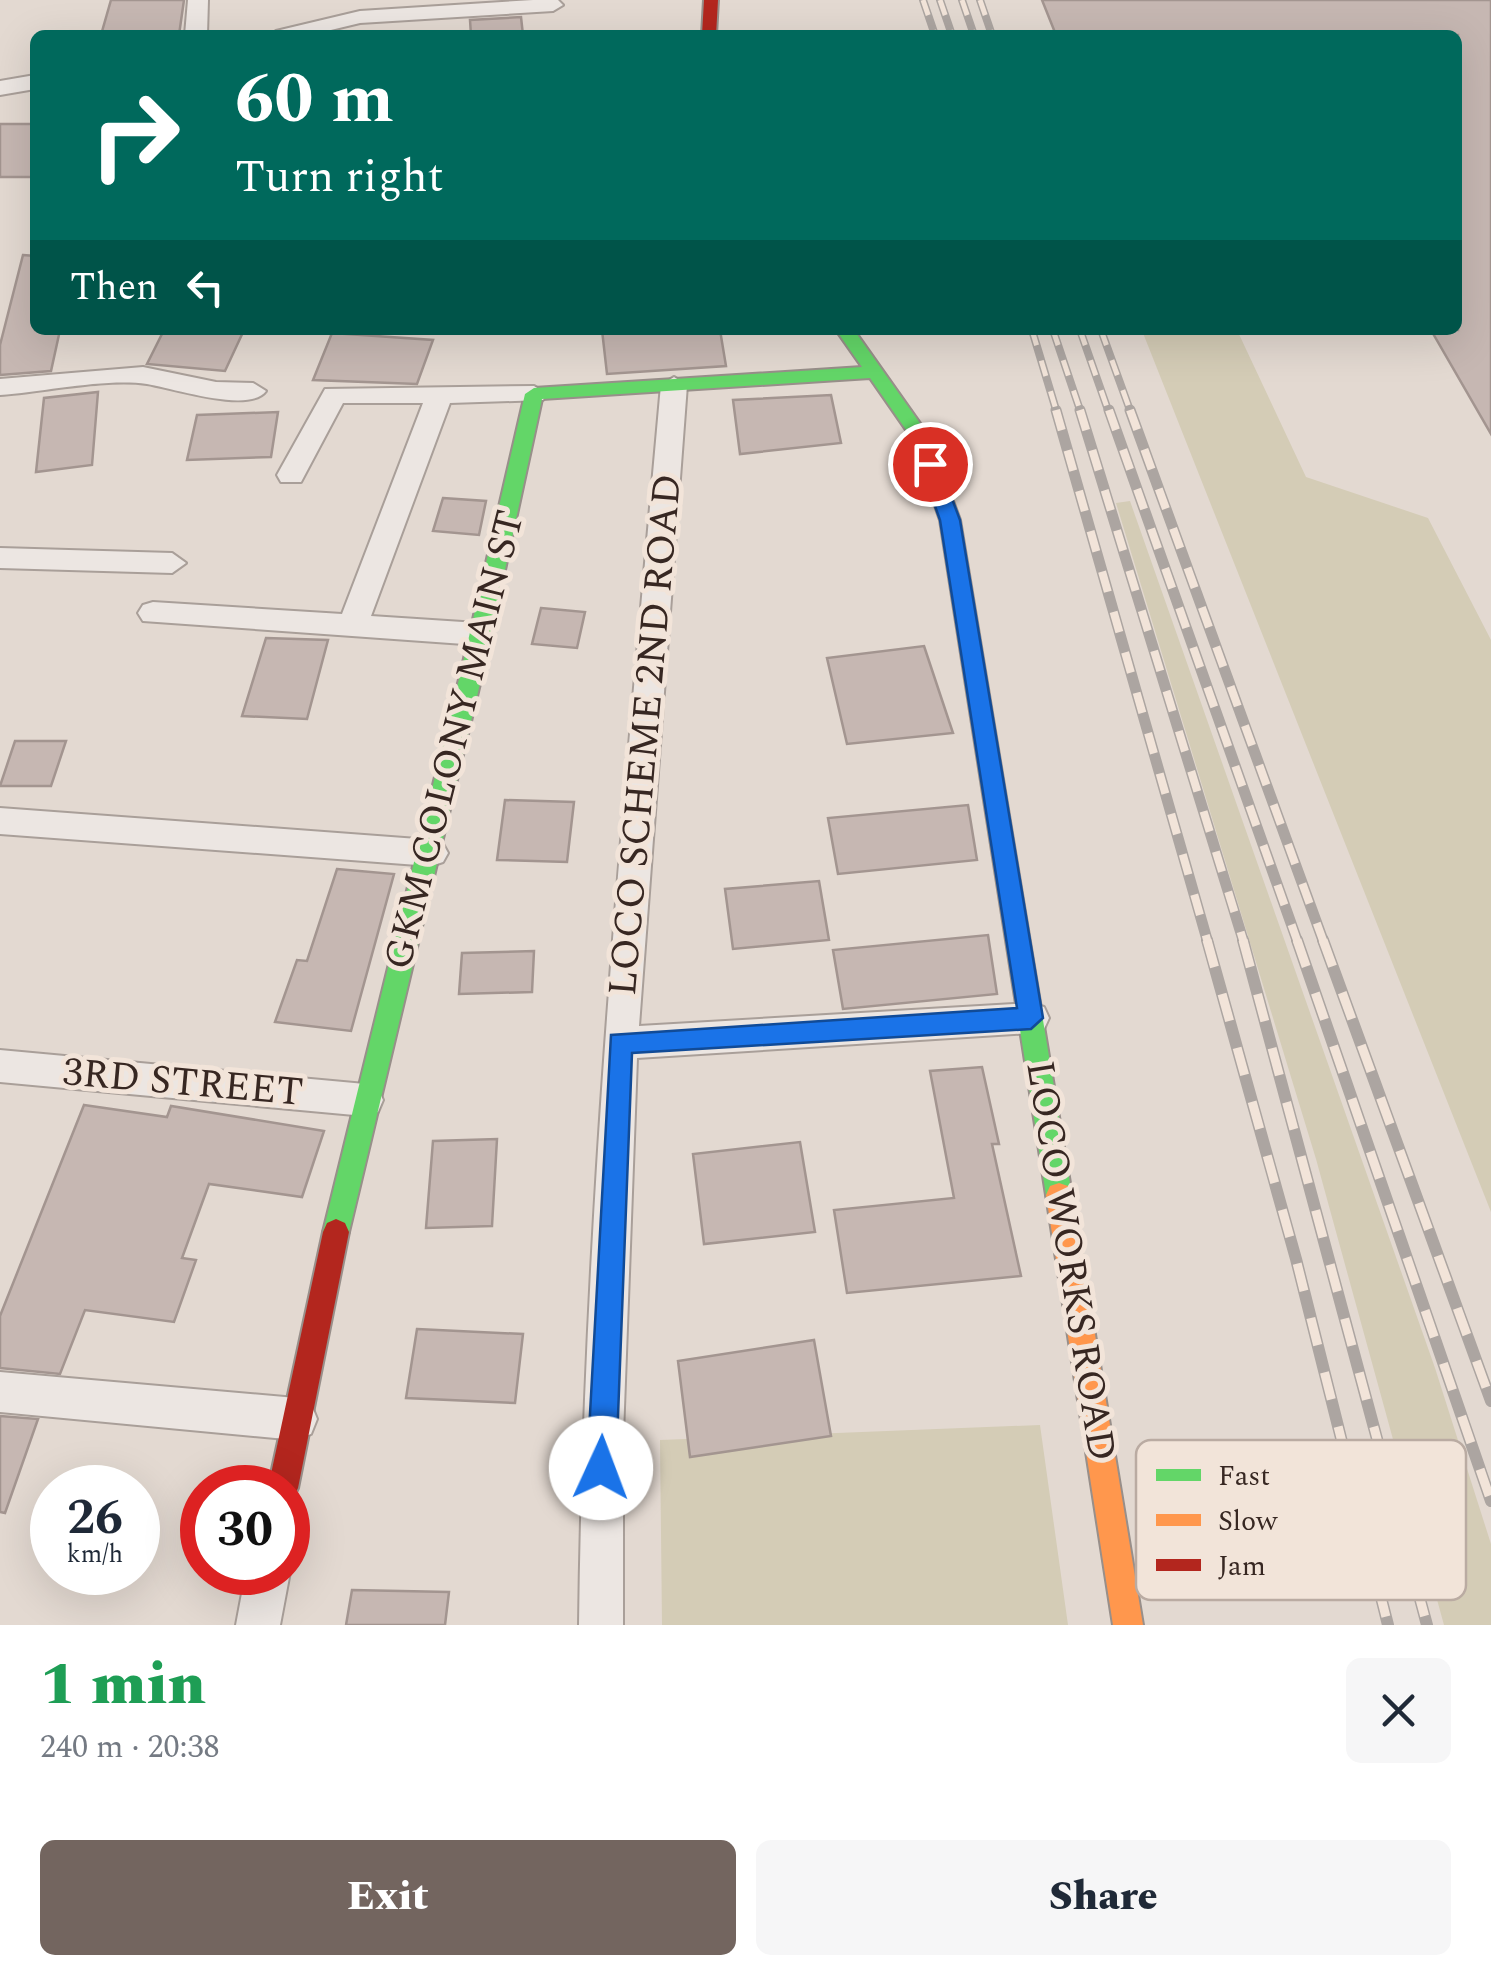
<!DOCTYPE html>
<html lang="en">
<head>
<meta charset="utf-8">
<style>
  body { margin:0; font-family:Spectral,serif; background:#f6f6f7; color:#1f2937; height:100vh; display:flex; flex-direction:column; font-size:38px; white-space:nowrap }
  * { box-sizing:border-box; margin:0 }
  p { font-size:32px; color:#747a83 }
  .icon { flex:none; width:55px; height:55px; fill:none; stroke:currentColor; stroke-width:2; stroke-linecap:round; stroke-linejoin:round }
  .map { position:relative; height:1625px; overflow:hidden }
  .details { display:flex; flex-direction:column; background:#fff; flex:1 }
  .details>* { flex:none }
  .top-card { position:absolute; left:30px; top:30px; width:1432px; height:305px; border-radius:15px; box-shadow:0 10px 40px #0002; background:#00695c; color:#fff; overflow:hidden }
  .speed { position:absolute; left:30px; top:1465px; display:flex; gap:20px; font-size:50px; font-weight:700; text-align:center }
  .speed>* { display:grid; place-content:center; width:130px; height:130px; border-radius:50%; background:#fff; box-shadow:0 10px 40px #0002; line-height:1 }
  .speed small { font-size:25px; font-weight:400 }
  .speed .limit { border:15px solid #d22; background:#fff; color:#111 }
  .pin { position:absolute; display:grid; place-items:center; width:85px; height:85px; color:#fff; margin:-42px; border:5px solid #fff; border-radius:50%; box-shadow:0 2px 10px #0007 }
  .me { position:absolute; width:110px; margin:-55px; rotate:2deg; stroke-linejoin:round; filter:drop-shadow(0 0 8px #0008) }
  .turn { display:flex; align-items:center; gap:35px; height:210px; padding:0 40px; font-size:45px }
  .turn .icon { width:130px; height:130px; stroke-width:2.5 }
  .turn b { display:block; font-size:70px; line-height:85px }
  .then { display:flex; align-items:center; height:95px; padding:0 40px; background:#0003; gap:20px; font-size:38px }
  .round { display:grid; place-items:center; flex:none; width:105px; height:105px; border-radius:15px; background:#f6f6f7 }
  .head { display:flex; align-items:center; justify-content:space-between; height:170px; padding:0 40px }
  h1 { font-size:60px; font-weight:800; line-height:75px; color:#1e9e55 }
  .cta { display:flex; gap:20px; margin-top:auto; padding:20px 40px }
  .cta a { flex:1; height:115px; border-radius:15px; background:#73655f; color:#fff; font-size:40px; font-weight:800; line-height:115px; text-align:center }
  .cta a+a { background:#f6f6f7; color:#1f2937 }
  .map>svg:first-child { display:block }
</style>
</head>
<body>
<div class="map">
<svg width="1491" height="1625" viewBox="0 0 1491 1625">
  <rect width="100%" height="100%" fill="#e3d9d1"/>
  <path fill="#d4ccb6" d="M1182,330H1237L1306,477L1428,518L1491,640V1212L1143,333Z
    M1130,501L1435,1368L1491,1544V1625H1444L1316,1159L1116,503Z
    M1040,1425L1068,1625H662L660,1440Z"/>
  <path fill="#c6b7b2" stroke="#a39590" stroke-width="2.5" d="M111,0H184L179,35H101Z
    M1042,0H1491V434L1431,330H1458V35H1056Z
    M521,17L523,35H471L470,20Z
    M0,124H35V177H0Z
    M23,255L35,256V330H60L51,371L0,375V345Z
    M164,330H244L225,371L147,364Z
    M602,330H720L726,366L607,374Z
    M332,333L433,340L417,384L313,380Z
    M98,392L92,465L36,472L44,398Z
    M831,395L841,443L740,454L733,400Z
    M278,412L271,457L187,460L197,415Z
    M443,498L486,501L479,535L433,531Z
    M541,608L585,612L577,648L532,644Z
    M266,638L328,640L307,719L242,716Z
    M924,646L953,733L847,744L827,658Z
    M15,741H66L51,786H0Z
    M505,800L574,802L567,862L497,860Z
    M968,805L977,860L838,874L828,818Z
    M337,869L394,874L351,1031L275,1022L297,960L307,961Z
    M819,881L829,940L733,949L725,889Z
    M988,935L997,994L843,1009L833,950Z
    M534,951L532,992L459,994L462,953Z
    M982,1067L999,1144H992L1021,1276L847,1293L834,1210L954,1198L930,1071Z
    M84,1105L167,1117L171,1106L324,1131L302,1197L209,1184L182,1258L196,1260L174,1322L85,1310L60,1374L0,1368V1316Z
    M497,1139L492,1226L426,1228L433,1141Z
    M800,1142L815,1232L704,1244L693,1154Z
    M417,1329L523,1334L515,1403L406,1398Z
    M814,1340L831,1436L690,1457L678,1361Z
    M0,1416L38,1419L5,1513L0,1512Z
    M352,1590L449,1592L445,1625H346Z"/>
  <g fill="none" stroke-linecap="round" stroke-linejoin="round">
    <defs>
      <path id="street" d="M188,0H208L207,35H185Z
        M533,0H558L563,5L553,11L360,23L310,35H272L276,31L360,11Z
        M35,75V89L0,95V81Z
        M143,367L216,382L253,383L266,391C250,414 172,388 147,384C105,378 44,392 0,395V379Z
        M674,377L687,385L639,1026L1031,1003L1044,1007L1049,1018L1044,1029L1031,1033L637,1058L623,1435V1625H579C584,1210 624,798 661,385Z
        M534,386L547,394L543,400L450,403L371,616L478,623L489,626L493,634L489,642L478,645L143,621L138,613L143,605L153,602L342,614L423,403H343L301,482H281L277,475L325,389Z
        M0,548L172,553L186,563L172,573L0,568Z
        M0,808L431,840L443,844L448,853L443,862L431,866L0,834Z
        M0,1050L365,1084L378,1088L383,1100L378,1112L365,1116L0,1082Z
        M0,1372L296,1398L311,1404L317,1419L311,1434L296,1440L0,1412Z
        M288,1567L290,1572L280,1625H236L246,1572H288Z"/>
      <path id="fast" d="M836,330H854L929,436L960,520L1072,1195L1068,1204L1059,1207L1050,1204L1046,1195L940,520L911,437L870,378L542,399L484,667L349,1232L345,1241L336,1245L327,1241L323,1232L462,667L525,394L534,388L862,367Z"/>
      <path id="slow" d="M1059,1183L1068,1186L1072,1195L1143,1625H1113L1046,1195L1050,1186Z"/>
      <path id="jam" d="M704,0H718L716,35H702Z
        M336,1219L345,1223L349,1232L298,1488L293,1498L288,1501V1488H268L323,1232L327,1223Z"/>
    </defs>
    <use href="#street" stroke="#a99f99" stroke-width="4"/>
    <use href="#fast" stroke="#988f8a" stroke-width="4"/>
    <use href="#slow" stroke="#988f8a" stroke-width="4"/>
    <use href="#jam" stroke="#988f8a" stroke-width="4"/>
    <use href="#street" fill="#ece6e2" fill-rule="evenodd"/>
    <use href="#fast" fill="#63d668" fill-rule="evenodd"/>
    <use href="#slow" fill="#ff974d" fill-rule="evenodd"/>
    <use href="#jam" fill="#b3261e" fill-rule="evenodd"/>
    <defs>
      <path id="rail-far2" d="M923,0L935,35
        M940,0L952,35
        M962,0L974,35
        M980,0L992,35
        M1032,330L1057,413
        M1053,330L1081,413
        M1080,330L1109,413
        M1101,330L1131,413"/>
      <path id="rail-far1" d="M1056,410L1208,943
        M1080,410L1244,943
        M1109,410L1298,943
        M1130,410L1324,943"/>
      <path id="rail" d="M1207,940L1296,1259L1388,1625
        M1243,940L1427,1625
        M1297,940L1491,1501
        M1323,940L1491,1401"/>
    </defs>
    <use href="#rail-far2" stroke="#aca5a1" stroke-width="8"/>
    <use href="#rail-far1" stroke="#aca5a1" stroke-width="11"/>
    <use href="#rail" stroke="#aca5a1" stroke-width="12"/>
    <use href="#rail-far2" stroke="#f2e4d9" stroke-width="5" stroke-dasharray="16" stroke-linecap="butt"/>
    <use href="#rail-far1" stroke="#f2e4d9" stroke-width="8" stroke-dasharray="21" stroke-linecap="butt"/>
    <use href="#rail" stroke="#f2e4d9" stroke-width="9" stroke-dasharray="28" stroke-linecap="butt"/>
  </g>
  <path fill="#1a73e8" stroke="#114b97" stroke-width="2.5" d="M930,458L939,464L960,520L1043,1018L1031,1029L632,1053L616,1468L612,1478L601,1482L591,1478L587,1468L611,1035L1017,1008L940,520L920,464Z"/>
  <g text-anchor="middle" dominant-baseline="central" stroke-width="10" stroke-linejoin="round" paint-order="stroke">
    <g font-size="40" fill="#372722" stroke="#f2e4d9">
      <text transform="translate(646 735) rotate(-85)">LOCO SCHEME 2ND ROAD</text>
      <text transform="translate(455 740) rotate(-76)">GKM COLONY MAIN ST</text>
      <text transform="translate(183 1083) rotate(5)">3RD STREET</text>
      <text transform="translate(1070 1261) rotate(81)">LOCO WORKS ROAD</text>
    </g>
  </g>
  <rect x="1136" y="1440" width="330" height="160" rx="15" fill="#f2e4d9" stroke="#baaba2" stroke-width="2.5"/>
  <rect x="1156" y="1469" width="45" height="12" fill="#63d668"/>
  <rect x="1156" y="1514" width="45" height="12" fill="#ff974d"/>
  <rect x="1156" y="1559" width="45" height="12" fill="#b3261e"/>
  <g font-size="28" fill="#372722">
    <text x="1218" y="1485">Fast</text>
    <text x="1218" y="1530">Slow</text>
    <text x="1218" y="1575">Jam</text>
  </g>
</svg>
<div class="speed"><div>26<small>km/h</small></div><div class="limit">30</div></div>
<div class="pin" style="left:930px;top:464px;background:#d93025"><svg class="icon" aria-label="arrive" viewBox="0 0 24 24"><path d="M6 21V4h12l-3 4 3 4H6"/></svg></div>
<svg class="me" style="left:601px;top:1468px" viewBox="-20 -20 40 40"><circle r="19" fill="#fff"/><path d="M0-13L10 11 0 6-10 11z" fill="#1a73e8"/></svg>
<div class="top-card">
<div class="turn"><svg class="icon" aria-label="right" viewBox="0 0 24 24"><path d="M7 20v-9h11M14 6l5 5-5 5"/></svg><div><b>60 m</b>Turn right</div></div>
<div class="then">Then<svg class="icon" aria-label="left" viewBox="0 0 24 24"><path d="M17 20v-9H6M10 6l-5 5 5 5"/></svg></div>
</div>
</div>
<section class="details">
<div class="head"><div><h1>1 min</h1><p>240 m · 20:38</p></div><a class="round"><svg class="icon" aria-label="close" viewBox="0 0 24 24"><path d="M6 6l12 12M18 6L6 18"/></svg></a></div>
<div class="cta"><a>Exit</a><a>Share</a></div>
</section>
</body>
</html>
